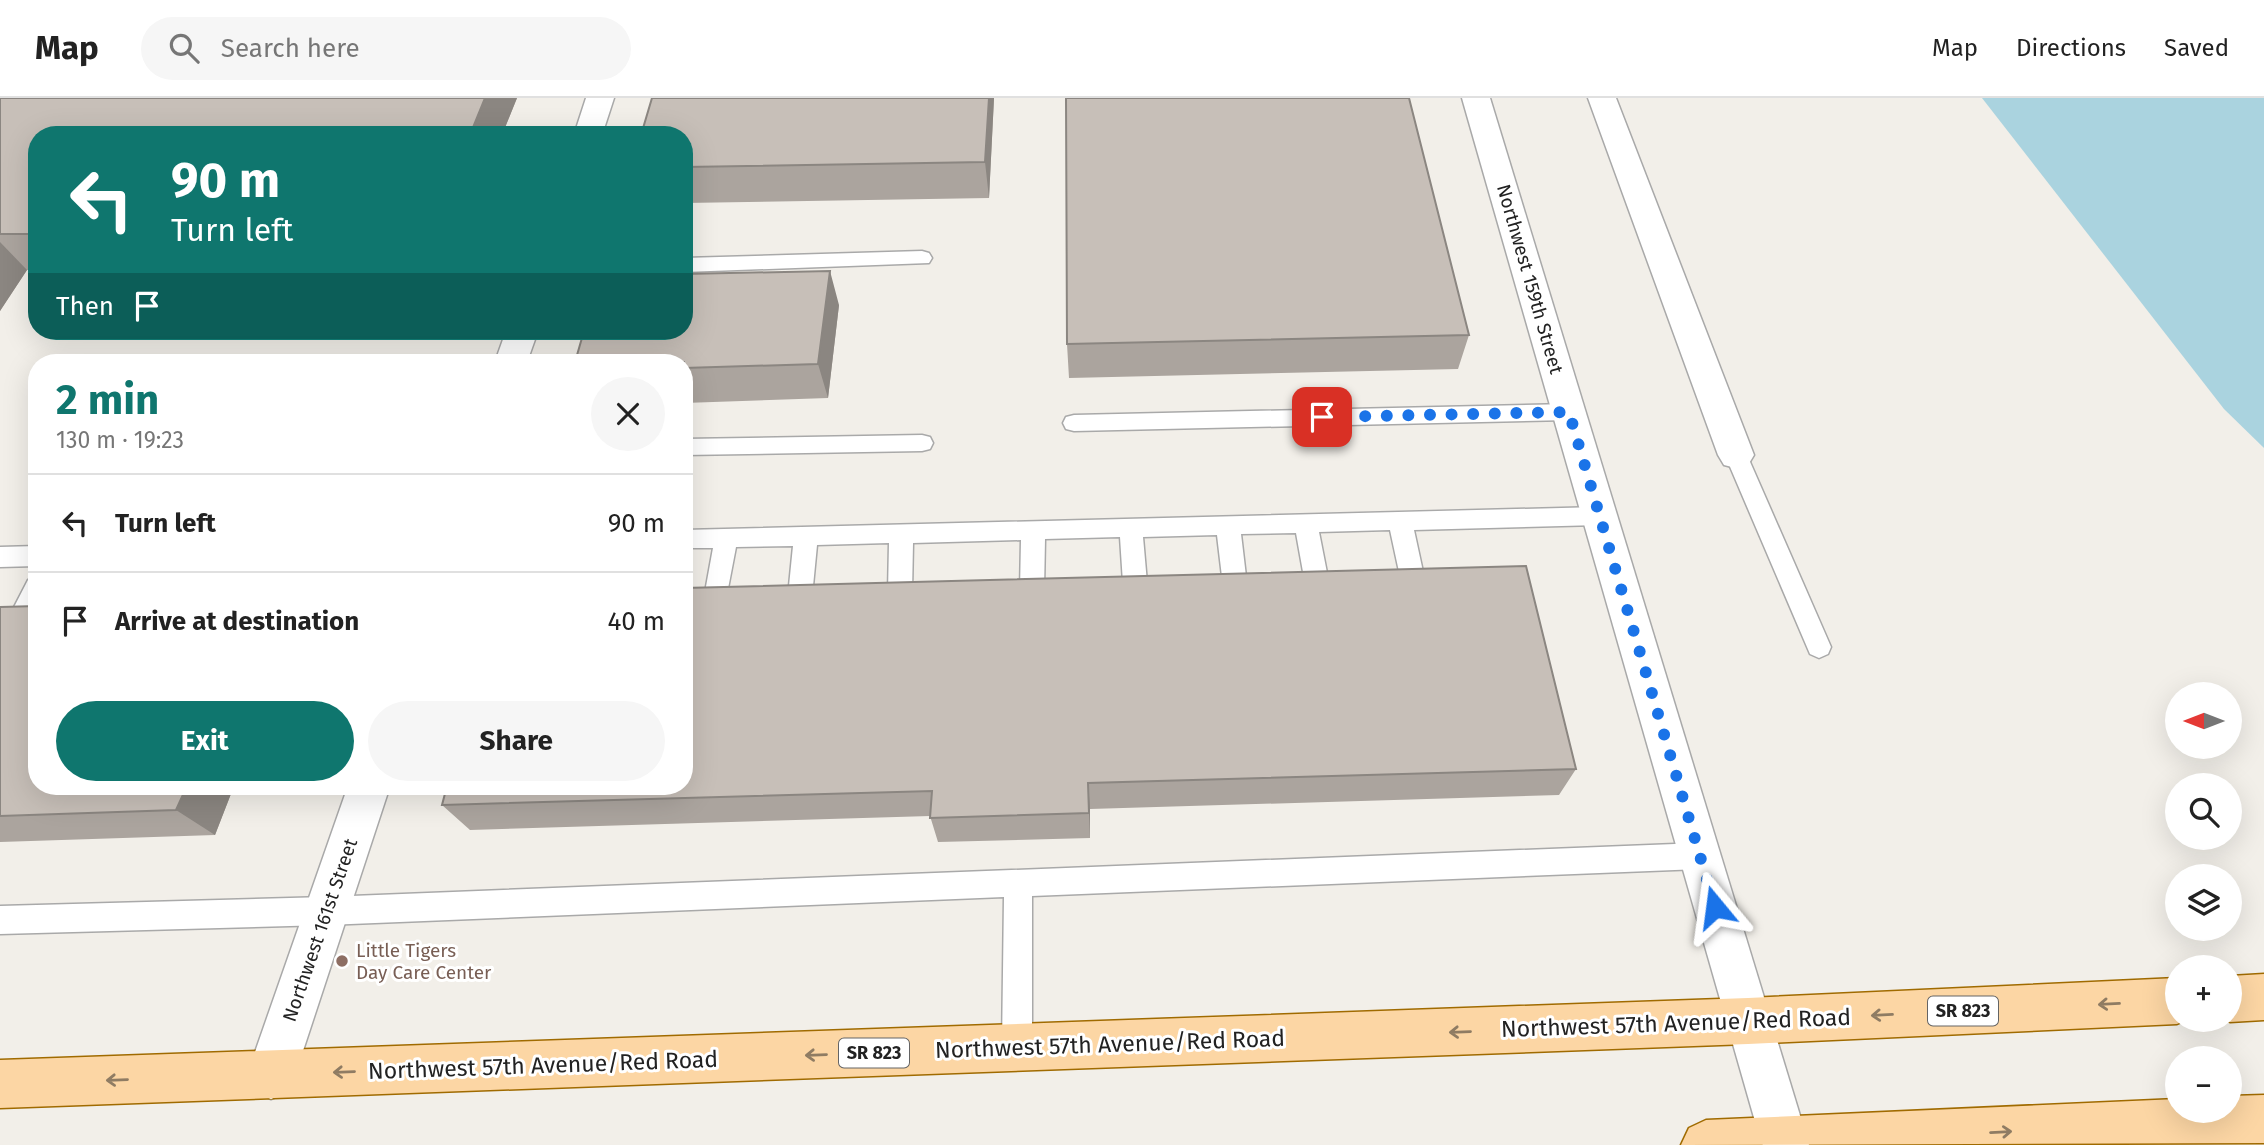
<!DOCTYPE html>
<html lang="en">
<head>
<meta charset="utf-8">
<style>
  body { margin:0; font-family:"Fira Sans",sans-serif; background:#f6f6f6; color:#222; height:100vh; display:flex; flex-direction:column; font-size:26px; white-space:nowrap }
  * { box-sizing:border-box; margin:0 }
  p { font-size:23px; color:#767676 }
  .icon { flex:none; width:38px; height:38px; fill:none; stroke:currentColor; stroke-width:2; stroke-linecap:round; stroke-linejoin:round }
  .map { position:relative; flex:1; overflow:hidden }
  .details { position:absolute; left:28px; top:256px; width:665px; height:441px; display:flex; flex-direction:column; background:#fff; border-radius:28px; box-shadow:0 7px 28px #0002 }
  .details>* { flex:none }
  .banner { position:absolute; left:28px; top:28px; width:665px; height:214px; border-radius:28px; box-shadow:0 7px 28px #0002; background:#0f766e; color:#fff; overflow:hidden }
  .needle { width:46px; rotate:270deg }
  .tools { position:absolute; left:2165px; top:584px; display:grid; gap:14px }
  .tools a { display:grid; place-items:center; width:77px; height:77px; border-radius:50%; background:#fff; box-shadow:0 7px 28px #0002; font-size:35px }
  .pin { position:absolute; display:grid; place-items:center; width:60px; height:60px; color:#fff; margin:-30px; border-radius:14px; box-shadow:0 4px 10px #0006 }
  .me { position:absolute; width:77px; margin:-38px; rotate:344deg; stroke-linejoin:round; filter:drop-shadow(0 0 5px #0008) }
  .turn { display:flex; align-items:center; gap:24px; height:147px; padding:0 28px; font-size:32px }
  .turn .icon { width:91px; height:91px; stroke-width:2.5 }
  .turn b { display:block; font-size:49px; line-height:60px }
  .then { display:flex; align-items:center; height:66px; padding:0 28px; background:#0003; gap:14px; font-size:26px }
  .round { display:grid; place-items:center; flex:none; width:74px; height:74px; border-radius:37px; background:#f6f6f6 }
  .headline { display:flex; align-items:center; justify-content:space-between; height:119px; padding:0 28px }
  h1 { font-size:42px; font-weight:700; line-height:52px; color:#0f766e }
  .action { display:flex; gap:14px; margin-top:auto; padding:14px 28px }
  .action a { flex:1; height:80px; border-radius:42px; background:#0f766e; color:#fff; font-size:28px; font-weight:700; line-height:80px; text-align:center }
  .action a+a { background:#f6f6f6; color:#222 }
  ul { padding:0; list-style:none }
  li { display:flex; align-items:center; gap:21px; height:98px; padding:0 28px; border-top:2px solid #e0e0e0 }
  li div { flex:1 }
  li b { display:block; font-size:26px }
  li em { font-style:normal }
  header { display:flex; align-items:center; gap:42px; box-sizing:border-box; height:98px; padding:0 35px; background:#fff; border-bottom:2px solid #e0e0e0 }
  header strong { font-size:33px }
  nav { display:flex; gap:38px; margin-inline-start:auto; font-size:24px }
  .search { width:490px; height:63px; background:#f6f6f6; display:flex; align-items:center; gap:18px; box-sizing:border-box; padding:0 24px; border-radius:38px; color:#767676; font-size:26px }
  .map>svg:first-child { display:block }
</style>
</head>
<body>
<header>
<strong>Map</strong>
<div class="search"><svg class="icon" aria-label="search" viewBox="0 0 24 24"><circle cx="10" cy="10" r="6"/><path d="M15 15l6 6"/></svg>Search here</div>
<nav><a>Map</a><a>Directions</a><a>Saved</a></nav>
</header>
<div class="map">
<svg width="2264" height="1047" viewBox="0 0 2264 1047">
  <rect width="100%" height="100%" fill="#f2efe9"/>
  <path fill="#aad3df" d="M1982,0H2264V350L2224,311Z"/>
  <g fill="none" stroke-linecap="round" stroke-linejoin="round">
    <defs>
      <path id="service" d="M922,153L929,155L932,160L929,165L684,174V160Z
        M1569,306L1577,308L1580,314L1577,320L1569,322L1074,333L1066,331L1063,325L1066,319L1074,317Z
        M922,337L930,339L933,345L930,351L922,353L684,357V341Z
        M1736,348L1744,351L1747,357L1831,549L1828,556L1819,560L1810,556L1807,549L1725,357L1728,351Z
        M1599,409L1607,412L1611,418L1607,424L1599,427L1414,432L1425,483L1421,490L1413,493L1405,490L1401,483L1390,432L1319,434L1329,485L1325,492L1317,495L1309,492L1305,485L1296,435L1241,436L1247,487L1243,494L1235,497L1227,494L1223,487L1217,437L1143,439L1147,485L1143,492L1135,495L1127,492L1123,485L1120,439L1045,441L1044,492L1041,499L1032,502L1023,499L1020,492L1021,442L913,445L912,494L909,501L900,504L891,501L888,494L889,445L817,447L813,488L810,495L801,498L792,495L789,488L793,448L736,449L726,501L717,504L708,501L705,494L713,450H684V432Z
        M37,448V468L0,469V449Z
        M37,479V512L34,518L25,521L16,518L13,511L28,482Z
        M1700,745L1710,749L1714,758L1710,767L1700,771L1032,798V949L1028,960L1017,964L1006,960L1002,949L1004,799L326,827L0,836V808L326,799Z"/>
      <path id="minor" d="M586,0H614L602,37H574Z
        M1588,0H1616L1754,357L1748,367L1736,370L1724,367L1718,357Z
        M506,233H538L527,264H495Z
        M348,688H390L295,977L288,994L271,1001L254,994L247,977Z"/>
      <path id="tertiary" d="M1462,0H1490L1809,1047H1763L1761,1044Z"/>
      <path id="primary" d="M2264,876V922L2230,924L2226,922H2230V878Z
        M2177,880V922H2186L2177,926L1748,946L0,1010V962L1748,900Z
        M2264,997V1045L1681,1047L1689,1030L1706,1022L2177,1001V1013H2230V998Z"/>
    </defs>
    <use href="#service" stroke="#a9a9a9" stroke-width="3"/>
    <use href="#minor" stroke="#a9a9a9" stroke-width="3"/>
    <use href="#tertiary" stroke="#a9a9a9" stroke-width="3"/>
    <use href="#primary" stroke="#a06b00" stroke-width="3"/>
    <use href="#service" fill="#fff" fill-rule="evenodd"/>
    <use href="#minor" fill="#fff" fill-rule="evenodd"/>
    <use href="#tertiary" fill="#fff" fill-rule="evenodd"/>
    <use href="#primary" fill="#fcd6a4" fill-rule="evenodd"/>
  </g>
  <path fill="#aba49e" d="M0,0H517L502,37H37V172H27L0,213Z
    M994,0L989,100L684,105V37Z
    M839,207L828,300L684,305V264Z
    M1469,237L1458,271L1069,280L1067,246Z
    M0,509L37,688H234L215,737L0,744Z
    M1576,671L1559,697L1090,711V740L938,744L930,718L470,732L442,707L447,688Z"/>
  <path fill="#8b8681" d="M485,0H517L502,37H470Z
    M989,0H994L989,100L985,64Z
    M0,144L27,172L0,213Z
    M830,173L839,207L828,300L818,266Z
    M1088,685L1090,711V740L1089,715Z
    M187,688H234L215,737L176,712Z"/>
  <path fill="#c7bfb8" stroke="#8b8681" stroke-width="2" d="M0,0H485L470,37H37V136H0Z
    M652,0H989L985,64L684,69V37H641Z
    M1066,0H1409L1469,237L1067,246Z
    M830,173L818,266L684,270V264H575L584,233H684V176Z
    M1526,468L1576,671L1088,685L1089,715L930,720L932,693L442,707L447,688H684V490Z
    M37,508V688H187L176,712L0,718V509Z"/>
  <defs><path id="oneway-shaft" d="M-6 0H5M1.5-3L5.5 0L1.5 3" fill="none" stroke-width="1.6" stroke-linecap="round" stroke-linejoin="round" transform="scale(1.75)"/></defs>
  <g stroke="#8f7c63">
    <use href="#oneway-shaft" transform="translate(2109 906) rotate(177)"/>
    <use href="#oneway-shaft" transform="translate(1882 917) rotate(177)"/>
    <use href="#oneway-shaft" transform="translate(1460 934) rotate(178)"/>
    <use href="#oneway-shaft" transform="translate(816 957) rotate(178)"/>
    <use href="#oneway-shaft" transform="translate(344 974) rotate(178)"/>
    <use href="#oneway-shaft" transform="translate(117 982) rotate(178)"/>
    <use href="#oneway-shaft" transform="translate(2001 1034) rotate(-3)"/>
  </g>
  <g fill="none" stroke-linecap="round" stroke-linejoin="round">
    <path stroke="#1a73e8" stroke-width="12" stroke-dasharray="0 21.6" d="M1322,319L1569,314L1715,809"/>
  </g>
  <circle fill="#8d6e63" stroke="#fff" stroke-width="2.5" cx="342" cy="863" r="7"/>
  <g text-anchor="middle" dominant-baseline="central" stroke-width="6" stroke-linejoin="round" paint-order="stroke">
    <g fill="#fff" stroke="#646464" stroke-width="2">
      <rect x="1928" y="898.5" width="70" height="29" rx="5"/>
      <rect x="839" y="940.5" width="70" height="29" rx="5"/>
    </g>
    <g font-size="18" font-weight="bold" fill="#222">
      <text x="1963" y="913">SR 823</text>
      <text x="874" y="955">SR 823</text>
    </g>
    <g font-size="19" fill="#222" stroke="#fff">
      <text transform="translate(1530 181) rotate(74)">Northwest 159th Street</text>
      <text transform="translate(320 832) rotate(-71)">Northwest 161st Street</text>
    </g>
    <g font-size="19" fill="#785e54" stroke="#fff" text-anchor="start">
      <text x="356" y="852">Little Tigers<tspan x="356" dy="22">Day Care Center</tspan></text>
    </g>
    <g font-size="23" fill="#222" stroke="#fff">
      <text transform="translate(1676 925) rotate(-2)">Northwest 57th Avenue/Red Road</text>
      <text transform="translate(1110 946) rotate(-2)">Northwest 57th Avenue/Red Road</text>
      <text transform="translate(543 967) rotate(-2)">Northwest 57th Avenue/Red Road</text>
    </g>
  </g>
</svg>
<div class="tools">
<a><svg class="needle" viewBox="-14 -14 28 28"><path d="M0-13l5 13h-10z" fill="#e53935"/><path d="M0 13l5-13h-10z" fill="#767676"/></svg></a>
<a><svg class="icon" aria-label="search" viewBox="0 0 24 24"><circle cx="10" cy="10" r="6"/><path d="M15 15l6 6"/></svg></a>
<a><svg class="icon" aria-label="layers" viewBox="0 0 24 24"><path d="M12 4l9 5-9 5-9-5zM3 14l9 5 9-5"/></svg></a>
<a>+</a>
<a>−</a>
</div>
<div class="pin" style="left:1322px;top:319px;background:#d93025"><svg class="icon" aria-label="arrive" viewBox="0 0 24 24"><path d="M6 21V4h12l-3 4 3 4H6"/></svg></div>
<svg class="me" style="left:1715px;top:809px" viewBox="-20 -20 40 40"><path d="M0-17L14 15 0 8-14 15z" fill="#1a73e8" stroke="#fff" stroke-width="4"/></svg>
<div class="banner">
<div class="turn"><svg class="icon" aria-label="left" viewBox="0 0 24 24"><path d="M17 20v-9H6M10 6l-5 5 5 5"/></svg><div><b>90 m</b>Turn left</div></div>
<div class="then">Then<svg class="icon" aria-label="arrive" viewBox="0 0 24 24"><path d="M6 21V4h12l-3 4 3 4H6"/></svg></div>
</div>
<section class="details">
<div class="headline"><div><h1>2 min</h1><p>130 m · 19:23</p></div><a class="round"><svg class="icon" aria-label="close" viewBox="0 0 24 24"><path d="M6 6l12 12M18 6L6 18"/></svg></a></div>
<ul>
<li><svg class="icon" aria-label="left" viewBox="0 0 24 24"><path d="M17 20v-9H6M10 6l-5 5 5 5"/></svg><div><b>Turn left</b></div><em>90 m</em></li>
<li><svg class="icon" aria-label="arrive" viewBox="0 0 24 24"><path d="M6 21V4h12l-3 4 3 4H6"/></svg><div><b>Arrive at destination</b></div><em>40 m</em></li>
</ul>
<div class="action"><a>Exit</a><a>Share</a></div>
</section>
</div>
</body>
</html>
